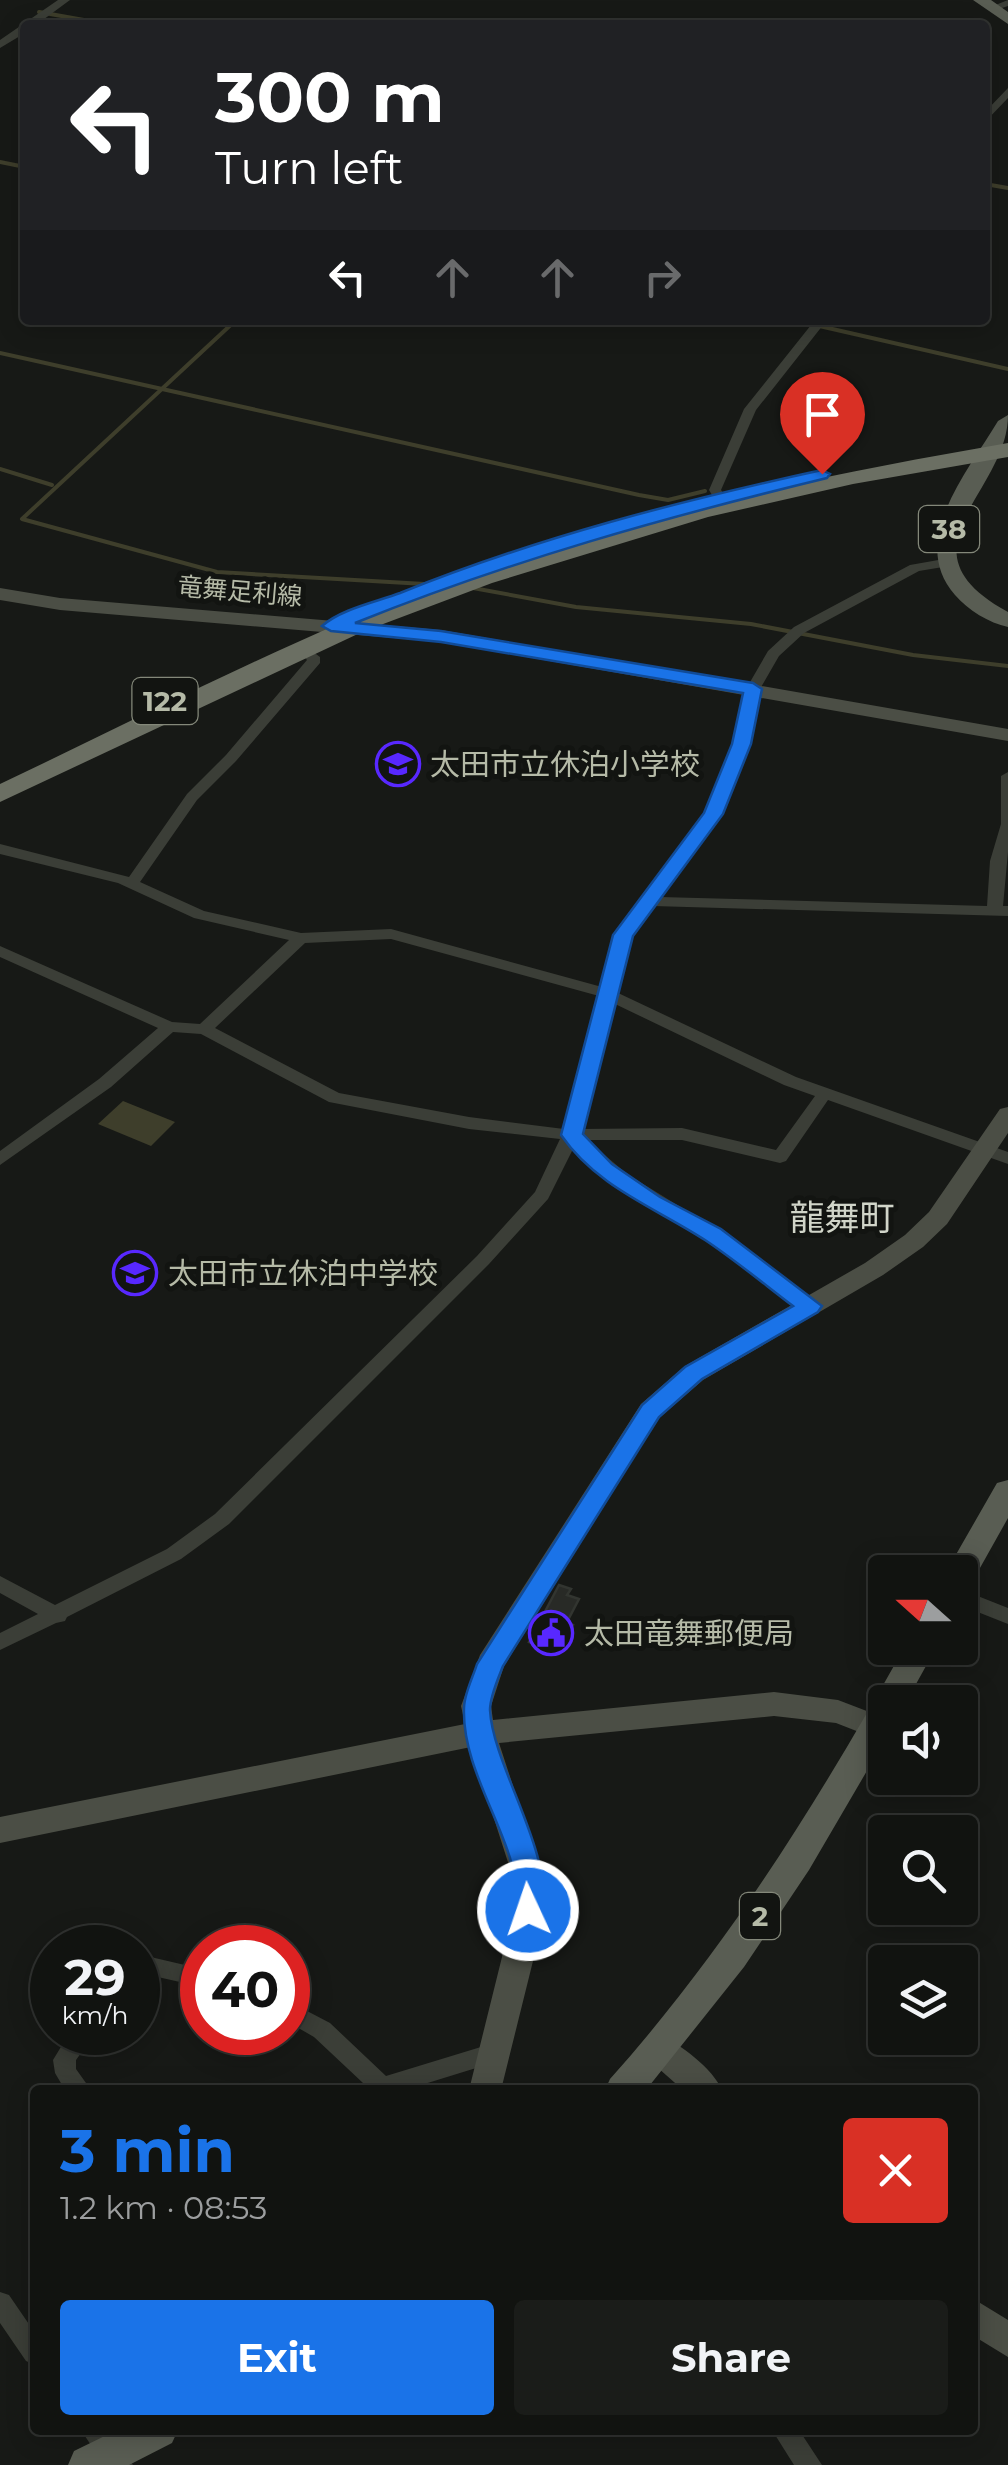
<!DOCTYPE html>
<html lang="en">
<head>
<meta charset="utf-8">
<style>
  body { margin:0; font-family:Montserrat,"Noto Sans JP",sans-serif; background:#1a1c19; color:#f1f3f6; height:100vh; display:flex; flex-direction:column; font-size:38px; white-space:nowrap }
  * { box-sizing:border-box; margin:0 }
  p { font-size:32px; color:#9c9e9f }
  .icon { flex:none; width:55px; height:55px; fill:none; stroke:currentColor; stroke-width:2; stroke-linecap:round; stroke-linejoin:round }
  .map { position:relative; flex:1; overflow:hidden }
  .side { position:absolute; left:30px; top:2085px; width:948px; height:350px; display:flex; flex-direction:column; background:#111310; border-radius:10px; box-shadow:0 5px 25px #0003,0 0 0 2px #303230 }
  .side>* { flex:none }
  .top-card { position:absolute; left:20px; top:20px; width:970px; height:305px; border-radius:10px; box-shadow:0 5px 25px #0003,0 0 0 2px #303230; background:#202124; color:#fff; overflow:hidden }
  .needle { width:65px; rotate:291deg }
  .controls { position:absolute; left:868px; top:1555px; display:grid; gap:20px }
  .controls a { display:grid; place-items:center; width:110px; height:110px; border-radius:10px; background:#111310; box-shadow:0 5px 25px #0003,0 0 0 2px #303230; font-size:50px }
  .speed { position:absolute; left:30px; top:1925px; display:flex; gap:20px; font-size:50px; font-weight:700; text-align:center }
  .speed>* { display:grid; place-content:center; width:130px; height:130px; border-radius:50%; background:#111310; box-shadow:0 5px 25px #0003,0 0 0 2px #303230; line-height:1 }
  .speed small { font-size:25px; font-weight:400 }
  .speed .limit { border:15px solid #d22; background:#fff; color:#111 }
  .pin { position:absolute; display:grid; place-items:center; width:85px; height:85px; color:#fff; margin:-102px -42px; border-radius:50% 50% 50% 0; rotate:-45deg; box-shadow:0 0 10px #0007 }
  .pin .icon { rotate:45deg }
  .me { position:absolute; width:110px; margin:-55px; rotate:357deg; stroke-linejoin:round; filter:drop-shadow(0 0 8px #0008) }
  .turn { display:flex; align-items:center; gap:35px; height:210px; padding:0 30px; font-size:45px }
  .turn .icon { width:130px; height:130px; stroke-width:2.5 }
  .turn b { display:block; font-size:70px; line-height:85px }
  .lanes { display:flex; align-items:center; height:95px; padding:0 30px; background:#0003; justify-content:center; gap:50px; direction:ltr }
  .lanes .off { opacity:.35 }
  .round { display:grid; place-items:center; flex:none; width:105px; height:105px; border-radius:10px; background:#1a1c19 }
  .headline { display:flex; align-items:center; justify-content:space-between; height:170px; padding:0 30px }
  h1 { font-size:60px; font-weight:700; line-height:75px; color:#1a73e8 }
  .cta { display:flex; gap:20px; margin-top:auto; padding:20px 30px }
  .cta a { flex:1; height:115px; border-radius:10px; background:#1a73e8; color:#fff; font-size:40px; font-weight:700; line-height:115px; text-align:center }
  .cta a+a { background:#1a1c19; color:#f1f3f6 }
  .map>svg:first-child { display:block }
</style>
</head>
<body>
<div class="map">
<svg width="1008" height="2465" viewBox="0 0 1008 2465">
  <rect width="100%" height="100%" fill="#171916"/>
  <path fill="#3e3e2b" d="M123,1101L175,1122L151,1146L98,1124Z"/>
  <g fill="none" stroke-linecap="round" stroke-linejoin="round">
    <path stroke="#3e3e2b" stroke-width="4" d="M39,12L112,25
      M0,162L25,167
      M985,184L1008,188
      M236,320L22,519L217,572L442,585
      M793,320L1008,369
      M0,353L639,495L668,500L705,491
      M0,469L52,485
      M473,588L576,607L751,624L913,655L1008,666"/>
  </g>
  <path fill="#282a26" stroke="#323530" stroke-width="2.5" d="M559,1585L571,1589L567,1595L579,1599L567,1622L573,1625L556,1652L529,1642Z"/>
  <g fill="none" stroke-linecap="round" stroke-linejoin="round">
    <path fill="#3b3e37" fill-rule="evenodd" d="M58,0H70L36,25H25V33L0,48V40Z
      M1008,0V6L993,11L988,8Z
      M1008,88V98L985,122V112Z
      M815,320H827L756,410L721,490L726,497L725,500H715L709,490L744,409Z
      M944,559L949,560V566L919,571L804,633L779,656L760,689L748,743L721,814L660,897L987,906L990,861L1001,824V776L1008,772V852L1003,906H1008V916L653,906L631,935L616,992L796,1077L1008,1152V1164L828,1100L786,1161L780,1163L682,1140H587L627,1174L742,1245L816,1302L819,1306L816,1310H804L730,1254L615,1182L574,1147L548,1199L489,1264L229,1524L181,1559L67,1617L65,1621L56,1623L0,1650V1633L38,1614L0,1593V1576L55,1605L167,1549L215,1514L477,1256L535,1192L560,1139L469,1129L329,1102L201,1034L173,1032L111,1087L0,1165V1151L99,1079L158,1028L0,957V946L172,1022L200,1024L289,940L194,918L118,883L0,854V844L129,877L187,794L226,755L307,660L298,650L305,646L320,657V663L236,761L197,800L140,882L204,911L301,933L391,929L602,987L615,935L639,903L640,898L644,897L707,813L734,743L746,689L768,651L794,627L910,565ZM391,939L599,996L564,1129L469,1117L339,1093L215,1028L305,943ZM613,1003L784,1085L815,1096L776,1150L682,1128L581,1129Z
      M960,1589L1008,1608V1624L960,1605Z
      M142,1955L202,1969V1987L149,1975L146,1981L138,1983V1956Z
      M288,2001L330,2023L386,2076L494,2043L502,2046L505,2053L502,2060L405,2090H360L363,2083L314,2037L288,2022Z
      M70,2032H96L76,2060V2069L91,2090H65L55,2073L53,2060Z
      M0,2292L9,2295L35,2333V2365L26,2361L0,2323Z
      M81,2430H108L133,2465H104Z
      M772,2430H799L822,2465H794Z"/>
    <path fill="#4b4e45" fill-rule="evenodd" d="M0,588L60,598L441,630L1008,729V741L441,642L60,610L0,600Z
      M1008,1107V1133L947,1224L923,1247L883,1275L703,1380L659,1418L504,1666L491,1706L493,1720L774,1692L838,1700L885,1718V1736L877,1739L836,1723L774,1716L499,1743L544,1881L534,1957L501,2090H469L502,1957L514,1881L471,1747L0,1843V1817L465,1724L461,1706L480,1655L641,1404L685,1366L865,1263L905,1235L929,1212L1000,1109Z
      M660,2036C681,2044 713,2069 722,2090H683L649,2060L644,2050L649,2040Z
      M972,2298L1008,2320V2357L972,2335Z"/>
    <path fill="#595d53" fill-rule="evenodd" d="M973,0H991L1008,12V24Z
      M1008,415C1008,493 892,549 1008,612V627C989,623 968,610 955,595C907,541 969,470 998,421Z
      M1008,1480V1518L971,1584L960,1588V1572H946L997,1483Z
      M904,1648H936L906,1702H885V1740L809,1870L744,1967L646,2090H605L610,2079C728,1947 818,1801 904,1648Z
      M117,2430H178L172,2443L129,2465H68L74,2451Z"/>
    <path fill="#6b6f63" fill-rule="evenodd" d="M1008,443V457L853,484L708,517L492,583L362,632L0,802V784C114,730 227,672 343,622C555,531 782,482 1008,443Z"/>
  </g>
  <path fill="#1a73e8" stroke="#114b97" stroke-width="2.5" d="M822,470L830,474L827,478C666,517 509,561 355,623L441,631L753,683L762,689L751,744L723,814L633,936L583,1134L612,1164L660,1197L721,1229L822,1306L818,1312L702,1379L659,1417L503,1666C498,1679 490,1696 490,1710C493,1770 563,1866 537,1919L528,1922L518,1919C509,1901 516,1877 510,1858C495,1810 462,1759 464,1708C464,1694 473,1677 477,1664L642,1405L685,1367L793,1306C764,1284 735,1260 705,1240C654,1207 597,1187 561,1135L613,935L704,813L732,744L743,693L441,642L331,631L322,626C341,609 376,602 400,593C536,538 679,501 822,470Z"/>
  <defs>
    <symbol id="school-ring" viewBox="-11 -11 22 22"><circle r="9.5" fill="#121411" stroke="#5828ff" stroke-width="1.5"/><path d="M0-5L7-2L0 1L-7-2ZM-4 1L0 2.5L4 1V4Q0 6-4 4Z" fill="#5828ff"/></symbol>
    <symbol id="civic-ring" viewBox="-11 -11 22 22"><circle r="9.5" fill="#121411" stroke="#5828ff" stroke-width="1.5"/><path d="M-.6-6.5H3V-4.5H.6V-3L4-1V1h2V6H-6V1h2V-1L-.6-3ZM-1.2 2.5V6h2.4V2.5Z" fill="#5828ff"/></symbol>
  </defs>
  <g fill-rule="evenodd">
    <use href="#school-ring" x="373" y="739" width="50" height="50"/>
    <use href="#school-ring" x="110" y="1248" width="50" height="50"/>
    <use href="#civic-ring" x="526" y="1608" width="50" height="50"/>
  </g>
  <g text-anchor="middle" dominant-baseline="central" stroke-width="10" stroke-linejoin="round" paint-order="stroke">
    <g font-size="25" fill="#b5baa7" stroke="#121411">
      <text transform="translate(240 591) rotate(5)">竜舞足利線</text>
    </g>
    <g fill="#121411" stroke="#84887a" stroke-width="2.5">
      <rect x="919" y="506" width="60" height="46" rx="8"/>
      <rect x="132.5" y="678" width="65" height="46" rx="8"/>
      <rect x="740" y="1893" width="40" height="46" rx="8"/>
    </g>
    <g font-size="28" font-weight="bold" fill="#b5baa7">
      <text x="949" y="529">38</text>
      <text x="165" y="701">122</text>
      <text x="760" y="1916">2</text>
    </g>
    <g font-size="30" fill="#b5baa7" stroke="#121411" text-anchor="start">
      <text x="430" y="764">太田市立休泊小学校</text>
      <text x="168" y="1273">太田市立休泊中学校</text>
      <text x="584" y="1633">太田竜舞郵便局</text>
    </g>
    <g font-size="35" fill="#d1d5c9" stroke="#121411">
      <text x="842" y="1217">龍舞町</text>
    </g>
  </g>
</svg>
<div class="controls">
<a><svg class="needle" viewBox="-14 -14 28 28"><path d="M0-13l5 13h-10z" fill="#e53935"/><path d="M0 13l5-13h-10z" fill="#9c9e9f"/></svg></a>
<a><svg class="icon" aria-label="sound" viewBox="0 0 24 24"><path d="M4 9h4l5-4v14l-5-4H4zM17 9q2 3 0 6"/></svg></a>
<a><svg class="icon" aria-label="search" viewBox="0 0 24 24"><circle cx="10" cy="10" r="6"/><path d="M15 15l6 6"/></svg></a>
<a><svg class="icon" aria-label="layers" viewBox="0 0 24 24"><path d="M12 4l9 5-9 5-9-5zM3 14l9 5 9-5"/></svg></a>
</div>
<div class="speed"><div>29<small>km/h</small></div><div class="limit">40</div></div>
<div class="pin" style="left:822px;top:474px;background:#d93025"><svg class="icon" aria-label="arrive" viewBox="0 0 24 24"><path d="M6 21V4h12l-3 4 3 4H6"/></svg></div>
<svg class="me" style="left:528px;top:1910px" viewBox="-20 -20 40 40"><circle r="17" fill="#1a73e8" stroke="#fff" stroke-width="3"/><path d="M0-11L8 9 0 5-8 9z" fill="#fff"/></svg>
<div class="top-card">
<div class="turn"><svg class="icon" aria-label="left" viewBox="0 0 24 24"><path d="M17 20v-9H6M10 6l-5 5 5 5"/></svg><div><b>300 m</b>Turn left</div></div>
<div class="lanes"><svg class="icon" aria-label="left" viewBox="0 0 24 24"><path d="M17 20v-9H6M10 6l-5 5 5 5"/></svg><svg class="icon off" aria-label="ahead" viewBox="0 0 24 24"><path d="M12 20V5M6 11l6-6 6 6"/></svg><svg class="icon off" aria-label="ahead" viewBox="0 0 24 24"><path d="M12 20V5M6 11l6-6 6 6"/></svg><svg class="icon off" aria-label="right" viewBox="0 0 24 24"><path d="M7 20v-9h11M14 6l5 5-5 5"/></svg></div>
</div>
<section class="side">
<div class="headline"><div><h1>3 min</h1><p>1.2 km · 08:53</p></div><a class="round" style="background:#d93025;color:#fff"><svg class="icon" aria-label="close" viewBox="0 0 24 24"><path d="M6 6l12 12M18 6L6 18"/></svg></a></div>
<div class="cta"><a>Exit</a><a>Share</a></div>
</section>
</div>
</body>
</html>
